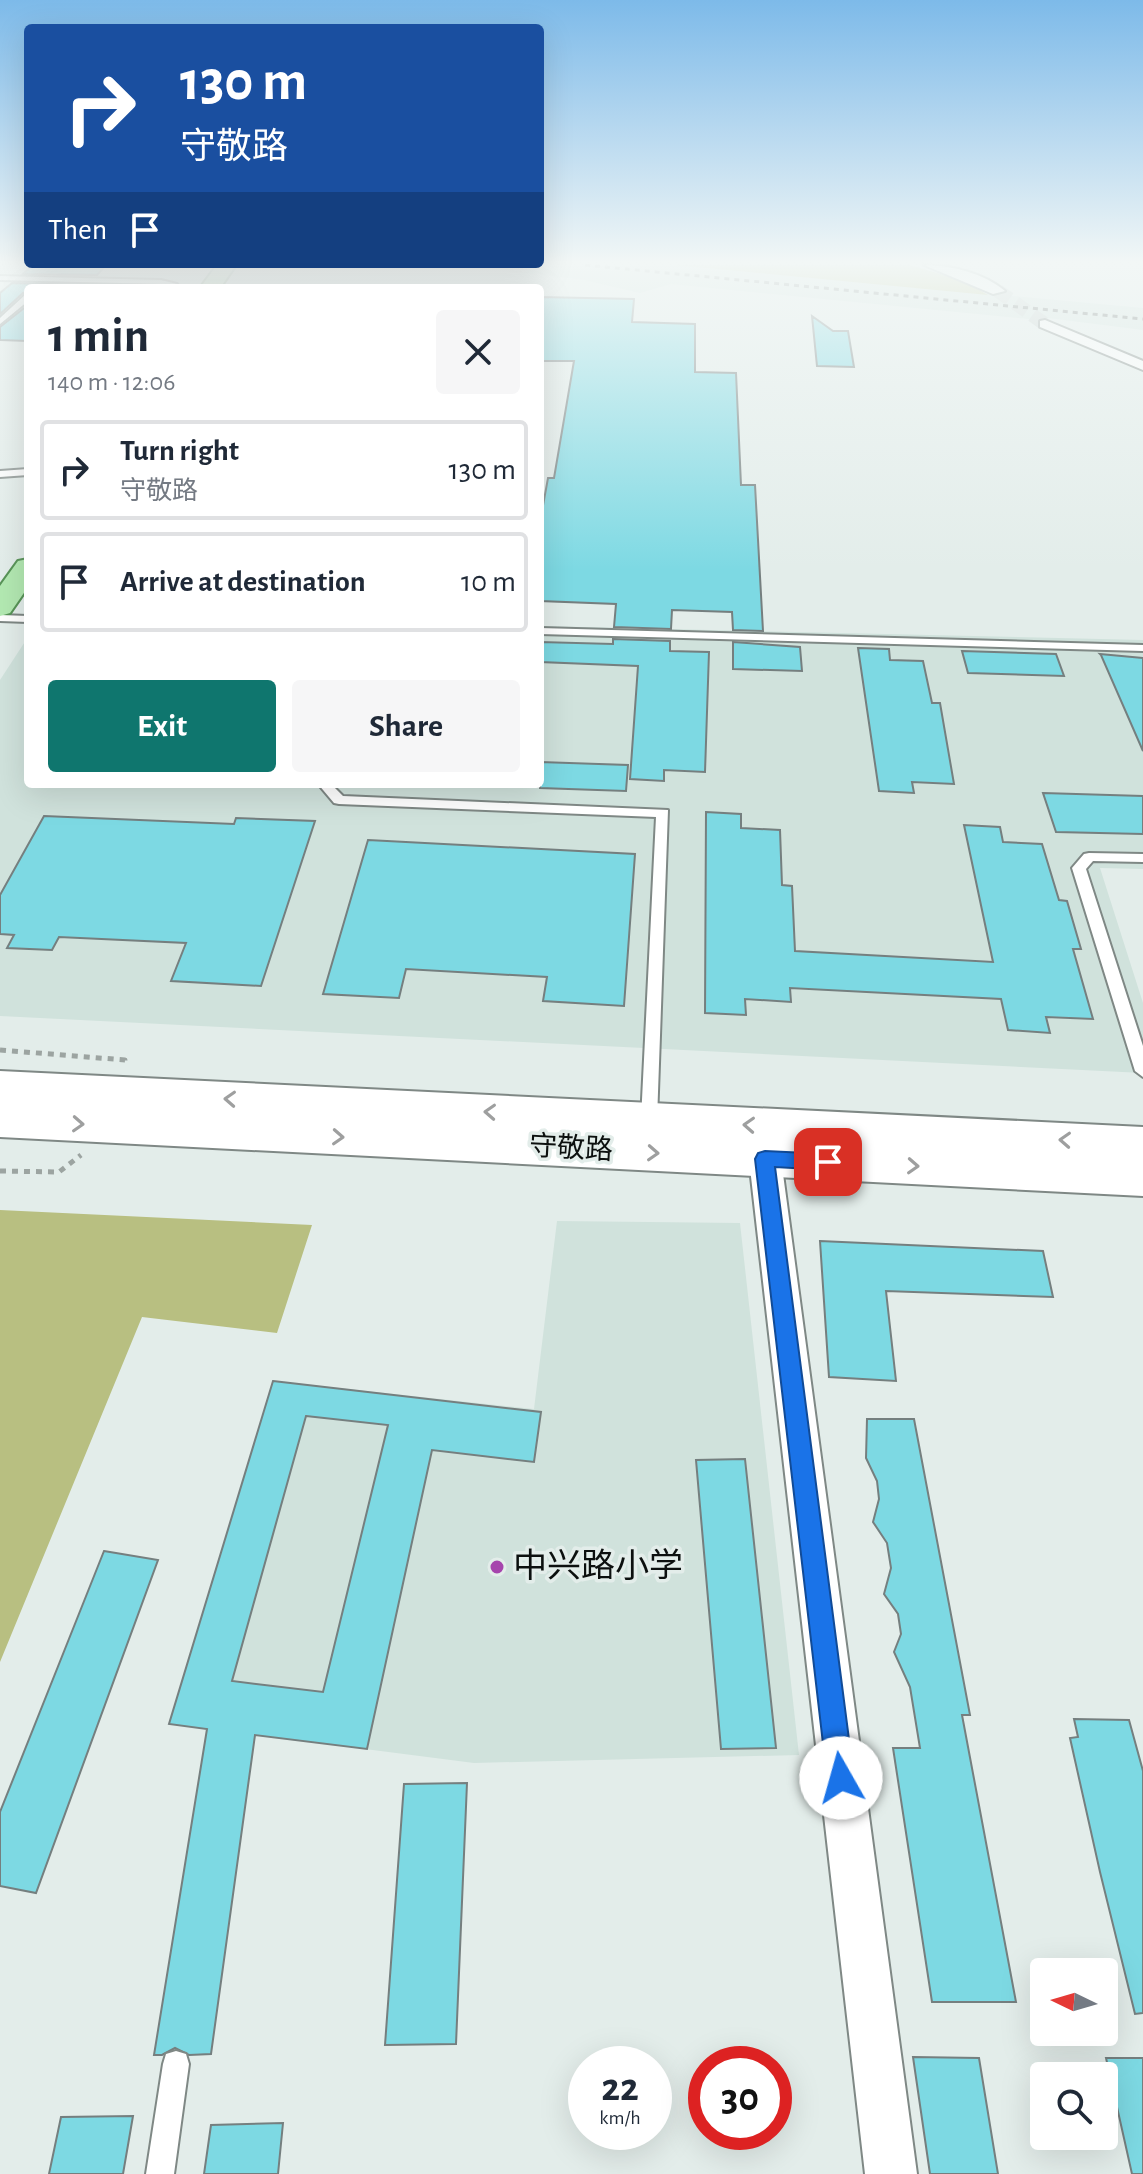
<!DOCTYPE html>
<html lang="en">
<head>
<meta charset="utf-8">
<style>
  body { margin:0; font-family:"Alegreya Sans","Noto Sans SC",sans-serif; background:#f6f6f7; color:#1f2937; height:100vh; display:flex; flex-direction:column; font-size:30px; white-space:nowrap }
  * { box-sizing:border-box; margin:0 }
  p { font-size:26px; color:#747a83 }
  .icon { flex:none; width:44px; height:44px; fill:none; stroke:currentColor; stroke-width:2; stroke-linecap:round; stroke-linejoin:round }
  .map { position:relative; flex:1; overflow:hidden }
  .details { position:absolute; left:24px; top:284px; width:520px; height:504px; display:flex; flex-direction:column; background:#fff; border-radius:8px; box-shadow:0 8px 32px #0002 }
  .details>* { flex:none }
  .guide { position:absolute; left:24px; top:24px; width:520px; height:244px; border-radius:8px; box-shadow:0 8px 32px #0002; background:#1a4fa0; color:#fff; overflow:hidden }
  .needle { width:52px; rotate:275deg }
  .controls { position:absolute; left:1030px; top:1958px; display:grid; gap:16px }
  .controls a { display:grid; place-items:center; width:88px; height:88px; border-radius:8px; background:#fff; box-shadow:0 8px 32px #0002; font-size:40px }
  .speed { position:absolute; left:568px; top:2046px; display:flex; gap:16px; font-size:40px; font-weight:700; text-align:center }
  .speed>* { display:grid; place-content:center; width:104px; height:104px; border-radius:50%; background:#fff; box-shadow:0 8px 32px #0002; line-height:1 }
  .speed small { font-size:20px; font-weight:400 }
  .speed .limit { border:12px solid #d22; background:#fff; color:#111 }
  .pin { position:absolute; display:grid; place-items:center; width:68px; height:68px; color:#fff; margin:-34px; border-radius:16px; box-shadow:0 4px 12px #0006 }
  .me { position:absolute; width:88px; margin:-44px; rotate:353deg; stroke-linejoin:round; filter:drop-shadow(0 0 6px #0008) }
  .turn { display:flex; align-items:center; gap:28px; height:168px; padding:0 24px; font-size:36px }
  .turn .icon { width:104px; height:104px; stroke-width:2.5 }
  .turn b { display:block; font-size:56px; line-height:68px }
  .then { display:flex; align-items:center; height:76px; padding:0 24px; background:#0003; gap:16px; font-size:30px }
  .round { display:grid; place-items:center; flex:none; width:84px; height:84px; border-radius:8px; background:#f6f6f7 }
  .overview { display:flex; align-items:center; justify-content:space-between; height:136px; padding:0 24px }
  h1 { font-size:48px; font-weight:700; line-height:60px }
  .primary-button { display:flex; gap:16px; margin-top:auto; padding:16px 24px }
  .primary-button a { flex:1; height:92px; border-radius:8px; background:#0f766e; color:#fff; font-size:32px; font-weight:700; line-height:92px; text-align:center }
  .primary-button a+a { background:#f6f6f7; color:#1f2937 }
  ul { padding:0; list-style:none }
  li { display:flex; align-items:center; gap:24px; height:100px; margin:0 16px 12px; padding:0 8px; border:4px solid #e0e1e3; border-radius:8px }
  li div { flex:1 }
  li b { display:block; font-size:30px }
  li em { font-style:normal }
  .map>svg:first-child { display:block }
</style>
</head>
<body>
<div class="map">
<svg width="1143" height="2174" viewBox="0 0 1143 2174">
  <rect width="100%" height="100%" fill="#e3edea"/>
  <path fill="#d0e2dc" d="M466,265H675L1143,308V330L1048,318V321L671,284L640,293L584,280Z
    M540,626L1143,640V869L1100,868L1143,1003V1073L0,1016V680L28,637V784H540Z
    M557,1221L740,1223L799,1755L474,1763L169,1724L273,1381L534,1409Z"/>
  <path fill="#b8bf81" d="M675,265H910L964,281L988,295Z
    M0,1210L312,1225L277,1333L142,1317L0,1662Z"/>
  <path fill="#7dd9e3" stroke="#757f7f" stroke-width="2" fill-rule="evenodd" d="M33,265H106L97,275L23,274Z
    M12,283L88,285L86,288H28V292L23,293L0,314V293Z
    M540,297L634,299L632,322L695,324V372L736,373L741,485H755L763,631L733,630L732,612L672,610L671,629L614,627L616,604L540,601V522L548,478H554L574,361H540Z
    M28,305V341L0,340V327Z
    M812,316L833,331H848L854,367L817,366Z
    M613,639L670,641V651L709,652L705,772L664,770V781L630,779L638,666L540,662V642L613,644Z
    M733,642L800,647L802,671L733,669Z
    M858,648L889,649L890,660L923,661L932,703H940L954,784L912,782L914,793L879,791Z
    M962,651L1056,654L1064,676L968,673Z
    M1100,654L1143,658V751L1101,655Z
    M540,762L628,765L626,791L540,788Z
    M1043,793L1143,796V834L1056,832Z
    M706,812L741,814V828L780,830L782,885L792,886L795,951L993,962L964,825L1000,827L1003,842L1042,844L1059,900L1067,901L1081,949H1073L1093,1019L1046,1017L1050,1033L1008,1030L1001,999L790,988L791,1002L745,999L746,1015L705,1013Z
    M44,816L234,824L236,818L315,821L261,986L171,981L186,943L59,937L52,950L7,948L14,935L0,934V895Z
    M368,840L635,854L624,1006L543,1001L547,977L406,969L399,998L323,994Z
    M820,1241L1043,1251L1053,1297L886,1291L896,1381L829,1377Z
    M273,1381L541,1412L534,1462L432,1450L367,1749L255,1735L211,2054L189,2055L175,2048L162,2055H154L207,1729L169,1724ZM306,1416L388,1425L323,1692L232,1681Z
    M867,1419H914L970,1715H962L1016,2002H932L893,1748H920L910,1687L894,1652L901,1634L898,1614L884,1594L891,1568L887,1543L873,1522L879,1499L877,1481L866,1458Z
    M745,1459L776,1748L721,1749L696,1460Z
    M104,1551L158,1560L36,1893L0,1886V1812Z
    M1074,1719L1129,1720L1143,1771V2013L1135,2014L1100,1872L1070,1738L1078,1737Z
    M467,1783L456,2044L385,2045L404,1784Z
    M913,2057L979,2058L998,2174H930Z
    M1106,2058H1143V2174H1132Z
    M133,2116L123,2174H49L61,2117Z
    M283,2123L278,2174H204L211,2125Z"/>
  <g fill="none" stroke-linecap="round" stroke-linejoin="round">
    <path stroke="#c3ccc9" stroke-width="14" stroke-dasharray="14 7" stroke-linecap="butt" d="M998,291L1045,324"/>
    <defs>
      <path id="lane" d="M0,276L161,280L177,284L180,288L161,284L0,280Z
        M25,295H28V301L0,324V318Z
        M28,469V475L0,477V471Z
        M0,615L28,616V622L0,621Z
        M540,628L1143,645V651L540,634Z
        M318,784H331L343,796L668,810L657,1120L655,1125H643L641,1120L656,817L339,804L334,803Z
        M1089,853L1143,854V862L1093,861L1086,869L1143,1046V1077L1135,1071L1072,868L1084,854Z
        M176,2051L186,2054L189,2064L174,2174H146L163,2064L166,2054Z"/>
      <path id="street" d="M924,265C950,265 984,273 1005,291L993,294Z
        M1045,320L1143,361V370L1040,327V321Z
        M765,1146L776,1150L781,1159L917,2174H865L749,1159L754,1150Z"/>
      <path id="secondary" d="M0,1071L1143,1127V1196L0,1137V1103L50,1106L0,1103Z"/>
      <path id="primary" d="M217,265H236L220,288H200Z
        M28,559V587L10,613L0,616V586L18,561Z"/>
    </defs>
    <use href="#lane" stroke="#7f8885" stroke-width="4"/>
    <use href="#street" stroke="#7f8885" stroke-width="4"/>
    <use href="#secondary" stroke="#7f8885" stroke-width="4"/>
    <use href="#primary" stroke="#589458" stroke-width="4"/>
    <path stroke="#9ca4a1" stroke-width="5" stroke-dasharray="6 6" stroke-linecap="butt" d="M0,1050L125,1060V1065
      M0,1171L59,1172L81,1155"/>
    <use href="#lane" fill="#fff" fill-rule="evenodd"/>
    <use href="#street" fill="#fff" fill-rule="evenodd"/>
    <use href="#secondary" fill="#fff" fill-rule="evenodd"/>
    <use href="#primary" fill="#b3e9b2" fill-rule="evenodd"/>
    <path stroke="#535957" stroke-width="3" stroke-dasharray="5 5" stroke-linecap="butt" d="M585,265L1143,319"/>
  </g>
  <defs><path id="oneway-chevron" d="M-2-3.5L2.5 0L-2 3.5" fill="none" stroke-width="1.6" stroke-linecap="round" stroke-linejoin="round" transform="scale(2)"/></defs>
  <g stroke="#9e9f9f">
    <use href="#oneway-chevron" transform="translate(230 1099) rotate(-177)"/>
    <use href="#oneway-chevron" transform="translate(490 1112) rotate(-177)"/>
    <use href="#oneway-chevron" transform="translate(78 1124) rotate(3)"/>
    <use href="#oneway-chevron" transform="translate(749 1125) rotate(-177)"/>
    <use href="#oneway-chevron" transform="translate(338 1137) rotate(3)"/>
    <use href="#oneway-chevron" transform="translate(1065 1140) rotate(-177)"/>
    <use href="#oneway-chevron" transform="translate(653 1153) rotate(3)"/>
    <use href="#oneway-chevron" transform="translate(913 1166) rotate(3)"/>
  </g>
  <linearGradient id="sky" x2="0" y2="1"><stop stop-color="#7dbae9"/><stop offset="0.46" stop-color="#f2f7f6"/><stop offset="1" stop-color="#f2f7f6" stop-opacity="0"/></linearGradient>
  <rect width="1143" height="570" fill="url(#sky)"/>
  <path fill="#1a73e8" stroke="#114b97" stroke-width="2" d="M765,1151L828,1154L835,1157L837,1162L835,1167L828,1170L775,1167L854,1778L850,1787L841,1791L831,1787L827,1778L755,1159L758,1153Z"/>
  <circle fill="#a645ad" stroke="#e3edea" stroke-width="3" cx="497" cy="1567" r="8"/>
  <g text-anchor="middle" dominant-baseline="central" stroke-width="7" stroke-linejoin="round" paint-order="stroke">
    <g font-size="28" fill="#0c100f" stroke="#e3edea">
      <text transform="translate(571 1149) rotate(3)">守敬路</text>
    </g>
    <g font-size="34" fill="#0c100f" stroke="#e3edea" text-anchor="start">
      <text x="513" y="1567">中兴路小学</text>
    </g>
  </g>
</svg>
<div class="controls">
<a><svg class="needle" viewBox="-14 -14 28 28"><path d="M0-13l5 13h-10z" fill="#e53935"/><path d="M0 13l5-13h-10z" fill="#747a83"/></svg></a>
<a><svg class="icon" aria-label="search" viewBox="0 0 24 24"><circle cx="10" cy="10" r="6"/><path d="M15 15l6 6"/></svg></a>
</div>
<div class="speed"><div>22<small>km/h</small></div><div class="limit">30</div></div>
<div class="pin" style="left:828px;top:1162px;background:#d93025"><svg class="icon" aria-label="arrive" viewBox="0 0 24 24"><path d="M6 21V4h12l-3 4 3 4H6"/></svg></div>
<svg class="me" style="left:841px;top:1778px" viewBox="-20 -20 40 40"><circle r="19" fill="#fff"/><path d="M0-13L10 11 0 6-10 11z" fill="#1a73e8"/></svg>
<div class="guide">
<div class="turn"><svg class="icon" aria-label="right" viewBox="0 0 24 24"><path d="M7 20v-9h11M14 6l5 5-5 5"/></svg><div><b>130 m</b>守敬路</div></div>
<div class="then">Then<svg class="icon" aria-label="arrive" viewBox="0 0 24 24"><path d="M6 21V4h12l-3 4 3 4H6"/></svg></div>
</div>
<section class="details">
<div class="overview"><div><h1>1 min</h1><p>140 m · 12:06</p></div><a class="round"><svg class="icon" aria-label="close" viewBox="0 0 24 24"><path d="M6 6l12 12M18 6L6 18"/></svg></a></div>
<ul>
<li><svg class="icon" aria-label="right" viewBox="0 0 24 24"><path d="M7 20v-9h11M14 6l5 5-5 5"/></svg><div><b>Turn right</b><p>守敬路</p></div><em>130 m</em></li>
<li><svg class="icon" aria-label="arrive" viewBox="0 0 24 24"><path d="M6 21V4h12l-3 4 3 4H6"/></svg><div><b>Arrive at destination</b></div><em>10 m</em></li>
</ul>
<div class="primary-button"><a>Exit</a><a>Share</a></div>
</section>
</div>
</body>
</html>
